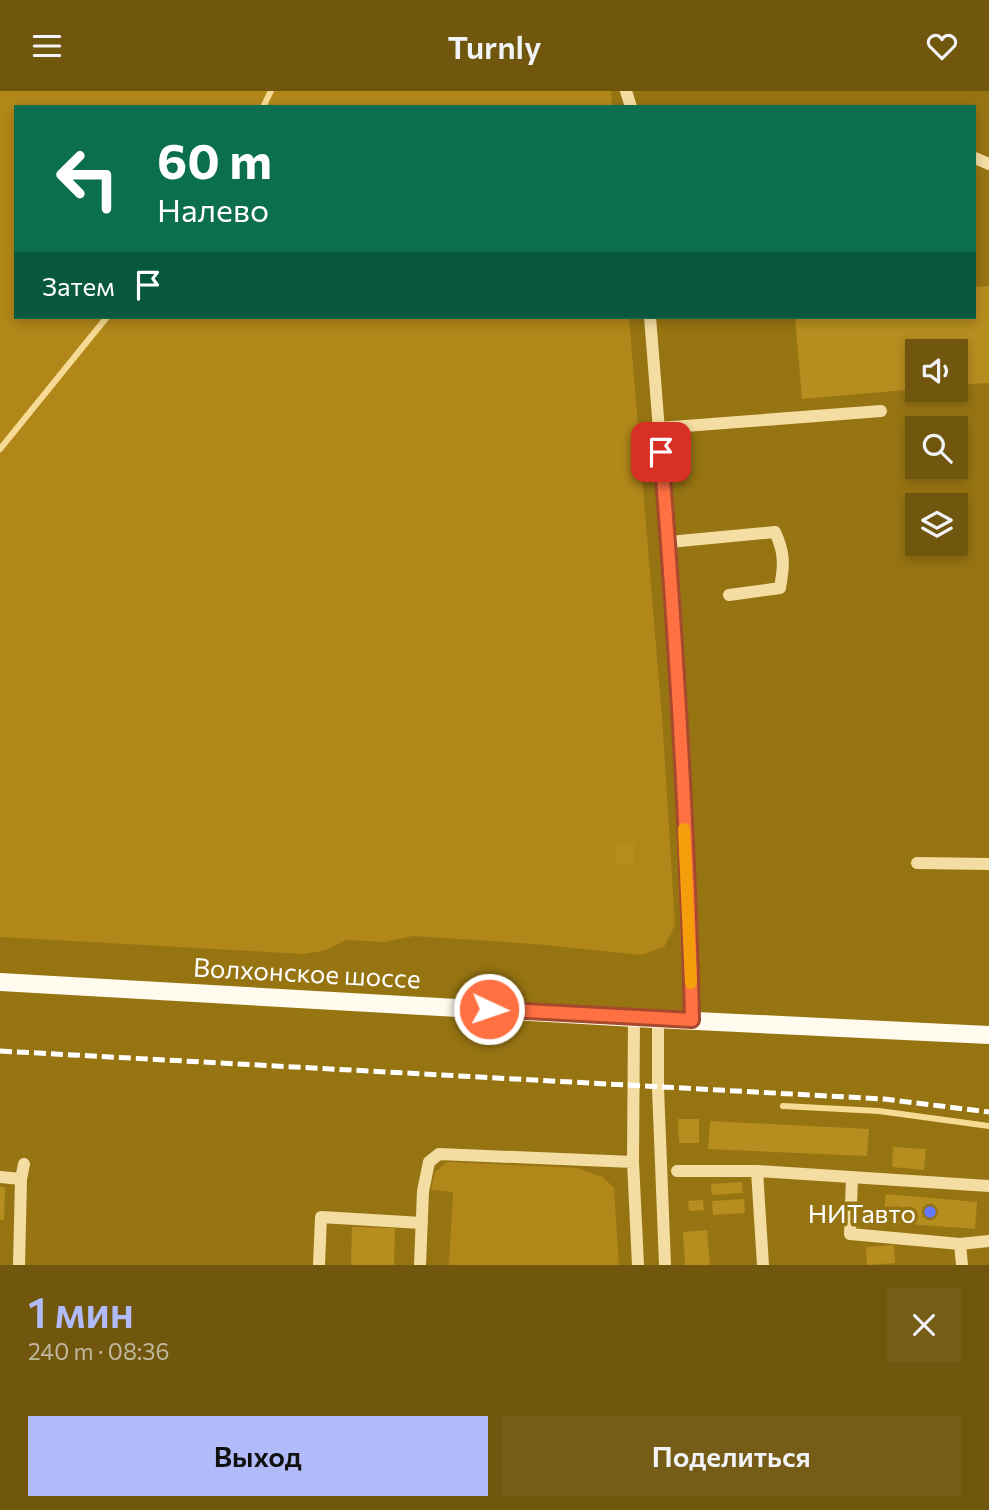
<!DOCTYPE html>
<html lang="ru">
<head>
<meta charset="utf-8">
<style>
  body { margin:0; font-family:Commissioner,sans-serif; background:#765d17; color:#f1f3f6; height:100vh; display:flex; flex-direction:column; font-size:26px; white-space:nowrap }
  * { box-sizing:border-box; margin:0 }
  p { font-size:23px; color:#c0b89e }
  .icon { flex:none; width:38px; height:38px; fill:none; stroke:currentColor; stroke-width:2; stroke-linecap:round; stroke-linejoin:round }
  .map { position:relative; height:1174px; overflow:hidden }
  .details { display:flex; flex-direction:column; background:#71570e; flex:1 }
  .details>* { flex:none }
  .guide { position:absolute; left:14px; top:14px; width:962px; height:214px; border-radius:0px; box-shadow:0 4px 10px #0003; background:#0b6e4f; color:#fff; overflow:hidden }
  .controls { position:absolute; left:905px; top:248px; display:grid; gap:14px }
  .controls a { display:grid; place-items:center; width:63px; height:63px; border-radius:0px; background:#71570e; box-shadow:0 4px 10px #0003; font-size:35px }
  .pin { position:absolute; display:grid; place-items:center; width:60px; height:60px; color:#fff; margin:-30px; border-radius:14px; box-shadow:0 4px 10px #0006 }
  .me { position:absolute; width:77px; margin:-38px; rotate:93deg; stroke-linejoin:round; filter:drop-shadow(0 0 5px #0008) }
  .turn { display:flex; align-items:center; gap:24px; height:147px; padding:0 28px; font-size:32px }
  .turn .icon { width:91px; height:91px; stroke-width:2.5 }
  .turn b { display:block; font-size:49px; line-height:60px }
  .then { display:flex; align-items:center; height:66px; padding:0 28px; background:#0003; gap:14px; font-size:26px }
  .round { display:grid; place-items:center; flex:none; width:74px; height:74px; border-radius:0px; background:#765d17 }
  .summary { display:flex; align-items:center; justify-content:space-between; height:119px; padding:0 28px }
  h1 { font-size:42px; font-weight:600; line-height:52px; color:#b2bbfa }
  .action { display:flex; gap:14px; margin-top:auto; padding:14px 28px }
  .action a { flex:1; height:80px; border-radius:0px; background:#b2bbfa; color:#111; font-size:28px; font-weight:600; line-height:80px; text-align:center }
  .action a+a { background:#765d17; color:#f1f3f6 }
  header { display:flex; justify-content:space-between; align-items:center; height:91px; padding:0 28px; background:#71570e; font-size:32px; font-weight:600 }
  .map>svg:first-child { display:block }
</style>
</head>
<body>
<header><svg class="icon" aria-label="menu" viewBox="0 0 24 24"><path d="M4 6h16M4 12h16M4 18h16"/></svg>Turnly<svg class="icon" aria-label="heart" viewBox="0 0 24 24"><path d="M12 20l-8-8c-3-5 5-10 8-4 3-6 11-1 8 4z"/></svg></header>
<div class="map">
<svg width="989" height="1174" viewBox="0 0 989 1174">
  <rect width="100%" height="100%" fill="#977412"/>
  <path fill="#b18719" d="M0,0H611L612,16H16V226H629L663,640L675,834L664,856L641,864L535,853L413,845L384,851L346,849L327,859L304,863L0,846Z
    M447,1071L577,1077L603,1086L614,1097L619,1174H449L453,1101L431,1099L435,1081Z"/>
  <g fill="none" stroke-linecap="round" stroke-linejoin="round">
    <path stroke="#f7da94" stroke-width="6" d="M263,16L271,0
      M0,358L107,226
      M783,1015L879,1020L989,1035"/>
  </g>
  <path fill="#b68d1f" d="M989,195V292L956,294V261H917V298L802,308L795,226H975V196Z
    M616,753H634V773H616Z
    M678,1028H699V1052H679Z
    M710,1030L869,1038L867,1065L708,1058Z
    M893,1056L926,1058L924,1079L892,1076Z
    M742,1091L743,1102L712,1104L711,1093Z
    M0,1096H5L4,1129H0Z
    M886,1103L977,1111L975,1138L883,1131Z
    M744,1108L745,1122L713,1124L712,1110Z
    M703,1109L704,1119L689,1120L688,1110Z
    M352,1136L395,1137L394,1174H351Z
    M707,1139L710,1174H685L683,1141Z
    M894,1154L895,1172L867,1174L866,1156Z"/>
  <g fill="none" stroke-linecap="round" stroke-linejoin="round">
    <path stroke="#f3dda2" stroke-width="12" d="M626,0L631,16
      M975,67L989,73
      M650,226C669,460 686,695 692,929
      M659,337L881,320
      M669,451L775,441C785,462 784,475 780,497L729,504
      M917,772L989,773
      M634,927L633,1071L638,1174
      M658,928V997L665,1174
      M677,1080H757L989,1095
      M757,1080L763,1174
      M0,1086L21,1088
      M852,1086L850,1143L960,1153L989,1150
      M960,1153L962,1174
      M19,1174L21,1088L24,1073
      M319,1174L321,1126L422,1132
      M420,1174L423,1100L429,1071L439,1063L633,1071"/>
    <path stroke="#fffbef" stroke-width="18" d="M0,891L634,927L989,944"/>
    <path stroke="#fff" stroke-width="5" stroke-dasharray="12 5" stroke-linecap="butt" d="M0,960L884,1008L989,1021"/>
  </g>
  <g fill="none" stroke-linecap="round" stroke-linejoin="round">
    <defs>
      <path id="route" d="M489,918L692,929C688,740 676,550 661,361"/>
    </defs>
    <use href="#route" stroke="#a6492c" stroke-width="18"/>
    <use href="#route" stroke="#ff7043" stroke-width="12"/>
    <path stroke="#f59e0b" stroke-width="12" d="M684,738L691,892"/>
  </g>
  <circle fill="#6576ff" stroke="#977412" stroke-width="2.5" cx="930" cy="1121" r="7"/>
  <g text-anchor="middle" dominant-baseline="central" stroke-width="7" stroke-linejoin="round" paint-order="stroke">
    <g font-size="26" fill="#fff" stroke="#977412">
      <text transform="translate(307 881) rotate(3)">Волхонское шоссе</text>
    </g>
    <g font-size="26" fill="#fff" stroke="#977412" text-anchor="end">
      <text x="916" y="1121">НИТавто</text>
    </g>
  </g>
</svg>
<div class="controls">
<a><svg class="icon" aria-label="sound" viewBox="0 0 24 24"><path d="M4 9h4l5-4v14l-5-4H4zM17 9q2 3 0 6"/></svg></a>
<a><svg class="icon" aria-label="search" viewBox="0 0 24 24"><circle cx="10" cy="10" r="6"/><path d="M15 15l6 6"/></svg></a>
<a><svg class="icon" aria-label="layers" viewBox="0 0 24 24"><path d="M12 4l9 5-9 5-9-5zM3 14l9 5 9-5"/></svg></a>
</div>
<div class="pin" style="left:661px;top:361px;background:#d93025"><svg class="icon" aria-label="arrive" viewBox="0 0 24 24"><path d="M6 21V4h12l-3 4 3 4H6"/></svg></div>
<svg class="me" style="left:489px;top:918px" viewBox="-20 -20 40 40"><circle r="17" fill="#ff7043" stroke="#fff" stroke-width="3"/><path d="M0-11L8 9 0 5-8 9z" fill="#fff"/></svg>
<div class="guide">
<div class="turn"><svg class="icon" aria-label="left" viewBox="0 0 24 24"><path d="M17 20v-9H6M10 6l-5 5 5 5"/></svg><div><b>60 m</b>Налево</div></div>
<div class="then">Затем<svg class="icon" aria-label="arrive" viewBox="0 0 24 24"><path d="M6 21V4h12l-3 4 3 4H6"/></svg></div>
</div>
</div>
<section class="details">
<div class="summary"><div><h1>1 мин</h1><p>240 m · 08:36</p></div><a class="round"><svg class="icon" aria-label="close" viewBox="0 0 24 24"><path d="M6 6l12 12M18 6L6 18"/></svg></a></div>
<div class="action"><a>Выход</a><a>Поделиться</a></div>
</section>
</body>
</html>
